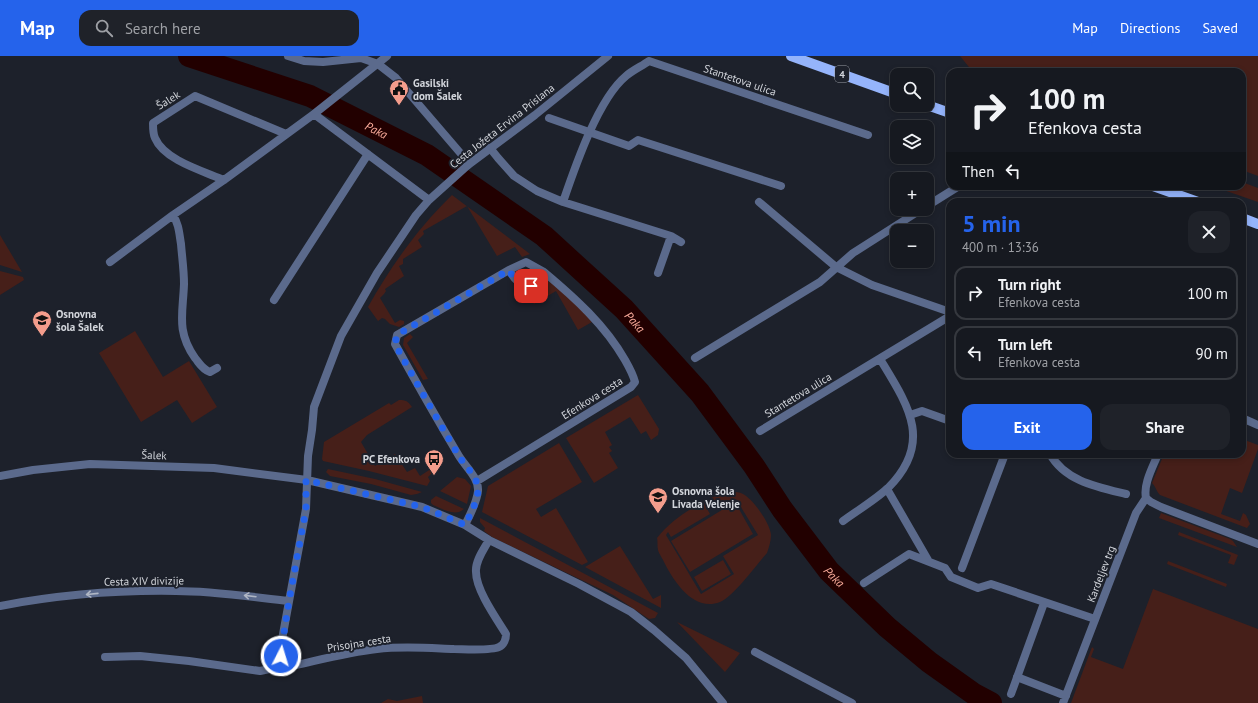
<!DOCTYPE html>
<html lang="en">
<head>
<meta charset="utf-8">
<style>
  body { margin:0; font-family:"PT Sans",sans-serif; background:#1f2229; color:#f1f3f6; height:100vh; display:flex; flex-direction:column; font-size:15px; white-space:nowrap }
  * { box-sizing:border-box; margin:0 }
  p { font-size:13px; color:#9ea0a5 }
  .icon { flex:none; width:22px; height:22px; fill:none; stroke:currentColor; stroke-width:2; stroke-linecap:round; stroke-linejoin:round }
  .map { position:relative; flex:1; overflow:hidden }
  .side { position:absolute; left:946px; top:142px; width:300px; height:260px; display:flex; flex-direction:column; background:#161920; border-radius:12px; box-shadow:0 2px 6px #0003,0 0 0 1px #35383e }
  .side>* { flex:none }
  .banner { position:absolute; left:946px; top:12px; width:300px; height:122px; border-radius:12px; box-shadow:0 2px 6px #0003,0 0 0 1px #35383e; background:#161920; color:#f1f3f6; overflow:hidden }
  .buttons { position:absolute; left:890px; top:12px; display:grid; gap:8px }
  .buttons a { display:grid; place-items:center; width:44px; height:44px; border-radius:8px; background:#161920; box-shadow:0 2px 6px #0003,0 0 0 1px #35383e; font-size:20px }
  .pin { position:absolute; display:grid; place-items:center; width:34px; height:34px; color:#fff; margin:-17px; border-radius:8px; box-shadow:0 2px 6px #0006 }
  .me { position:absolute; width:44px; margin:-22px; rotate:5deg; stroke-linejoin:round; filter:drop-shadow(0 0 3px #0008) }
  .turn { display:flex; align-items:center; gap:14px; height:84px; padding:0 16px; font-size:18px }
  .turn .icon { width:52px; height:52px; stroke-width:2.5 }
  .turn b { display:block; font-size:28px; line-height:34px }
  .then { display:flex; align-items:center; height:38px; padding:0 16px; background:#0003; gap:8px; font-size:15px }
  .round { display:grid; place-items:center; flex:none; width:42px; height:42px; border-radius:12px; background:#1f2229 }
  .headline { display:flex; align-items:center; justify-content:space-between; height:68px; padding:0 16px }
  h1 { font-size:24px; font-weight:800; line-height:30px; color:#2563eb }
  .cta { display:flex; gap:8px; margin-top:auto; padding:8px 16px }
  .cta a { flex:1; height:46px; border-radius:12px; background:#2563eb; color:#fff; font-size:16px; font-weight:800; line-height:46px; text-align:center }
  .cta a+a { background:#1f2229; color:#f1f3f6 }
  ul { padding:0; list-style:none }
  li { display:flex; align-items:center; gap:12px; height:54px; margin:0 8px 6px; padding:0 8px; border:2px solid #35383e; border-radius:12px }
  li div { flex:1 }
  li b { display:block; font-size:15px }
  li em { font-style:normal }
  header { display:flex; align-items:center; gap:24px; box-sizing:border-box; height:56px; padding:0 20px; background:#2563eb; color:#fff }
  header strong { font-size:19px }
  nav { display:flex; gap:22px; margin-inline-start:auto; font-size:14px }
  .search { width:280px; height:36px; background:#1f2229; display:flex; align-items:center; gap:10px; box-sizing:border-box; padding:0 14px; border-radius:12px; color:#9ea0a5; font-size:15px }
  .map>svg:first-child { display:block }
</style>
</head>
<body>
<header>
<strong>Map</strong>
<div class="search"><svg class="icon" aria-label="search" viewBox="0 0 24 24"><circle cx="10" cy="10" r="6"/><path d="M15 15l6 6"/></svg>Search here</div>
<nav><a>Map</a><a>Directions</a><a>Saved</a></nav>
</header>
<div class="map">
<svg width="1258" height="647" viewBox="0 0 1258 647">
  <rect width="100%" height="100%" fill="#1d212b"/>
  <path fill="#461f19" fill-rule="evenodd" d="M960,0H1258V120L1242,114V16H973Z
    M1242,126L1258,132V146L1212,130H1242Z
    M452,139L530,198L522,201L515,191L497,200L467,150L423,175L424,178L418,184L422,191L403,203V208L399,210L404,220L385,233L386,235L384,238L380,242L395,267L400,264L404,265V268L399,271L390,268L385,263L382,262L378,265L368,251C391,210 418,172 452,139Z
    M0,179L22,216L0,209Z
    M0,215L23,221L24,224L0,239Z
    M545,225L552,226L572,242L592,266L578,274L556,235L534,248L526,235L534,233Z
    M135,275L163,321L189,305L217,351L192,367L177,344L141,366L99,297Z
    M410,278L413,281L407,287L428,323L423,324L403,289L404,282Z
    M638,339L659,373L658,379L651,384L646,375L641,378L630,361L605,376L612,389L609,391L612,395L609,397L618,412L594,427L566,382Z
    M399,344C406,344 408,345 412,351L367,379L361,386L375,410L395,398L407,416L415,412L420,420L440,407L439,415L435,414L428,421L430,425L427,430L369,415L323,405L322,403L324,386L389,347L391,349Z
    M1242,383L1258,389V393L1242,437L1230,432L1221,458L1240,465L1243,457L1246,459L1250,468L1247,472L1160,439C1156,435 1156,431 1152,427L1164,398H1242Z
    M559,387L582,426L536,453L541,461L556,452L588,506L582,509L482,456L488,430Z
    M328,413L375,423L422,436L417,438L411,439L371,428L330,420L326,416Z
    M457,421L465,423L471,430L467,448L440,435Z
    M724,436C730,436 737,435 743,438C753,443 770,467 771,479C771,485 769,491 767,497C755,510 735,539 720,546C694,556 675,527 665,508C663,503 659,498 658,494C657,490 658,485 657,482C674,460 700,447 724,436ZM736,443L758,479L723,500L734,518L701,538L666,479L668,476L671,481L710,458L706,451L716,446L720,452Z
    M436,440L464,453C455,461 443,453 433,449L431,447V444Z
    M735,446L753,478L690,516L671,485Z
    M1161,457L1230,483L1233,485L1237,491L1159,462Z
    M480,462L658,557L655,562L649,563L613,539L492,481L484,475L485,472L480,466Z
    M1179,476L1238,499L1234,509L1228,507L1231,499L1178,479Z
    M620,490L653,543L661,539V552L585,511Z
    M723,504L731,518L702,535L694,521Z
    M1168,505L1227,528L1226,531L1167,508Z
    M1153,533L1258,573V647H1071L1092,591L1094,593L1091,601L1123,613Z
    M677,566L740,597L725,616Z
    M422,640L423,647H381L388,643L397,645Z"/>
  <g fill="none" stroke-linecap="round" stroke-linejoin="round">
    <path stroke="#200" stroke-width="22" id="s1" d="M189,0L310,40L427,99L544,180L624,253L700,337L754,410L782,453L829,515L887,571L929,606L974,638L991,647"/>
    <path stroke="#5b6a8c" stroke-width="8" d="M378,8L396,22L462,99
      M549,62L629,90L638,84L781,130
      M759,146L836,211L872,229L950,256
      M927,150L959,130
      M695,302L820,226L853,197L922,153
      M910,359L922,355L950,365
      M1242,362L1258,369
      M1050,398C1065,425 1097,431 1126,438
      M887,433L928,504
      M962,512L1005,398
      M864,527L909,498L945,512L951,521L978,532L991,528L1095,563
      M1011,638L1044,547"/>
    <path stroke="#5b6a8c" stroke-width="8" d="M288,0L304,5L323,6L361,2L378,8
      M314,58L429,144
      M490,92L498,102L514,120L537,135L563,146L671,180L681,186
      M468,109L429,144L416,159L377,217L341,280L314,351L312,374L308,400L306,453L281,589V600L286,606L290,608L296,609C323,603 350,596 377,593C403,590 428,592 454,593C463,593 491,595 499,591C504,589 506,583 506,578C496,562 476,534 476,516C475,505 484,493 489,484
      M224,124C203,115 164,104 155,82C153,78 153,71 153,67L195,40L286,78
      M563,146C575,111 598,43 626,20C633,14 642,10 649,5L868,79
      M173,159C179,169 179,176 181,188C182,201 184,214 184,228C183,257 176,275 195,302C200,308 202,313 210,316L217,312
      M110,206L173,159L224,124L314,58L387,0
      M658,217L671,180
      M274,244L368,98
      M760,375L950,260
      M0,420L33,414L90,408L214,412L307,424L422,451L465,469L489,484L579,528L631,556L654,574L686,602L723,647
      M477,425L631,331L635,326C633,318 629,311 625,304C605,269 575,242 544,216
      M1146,442L1151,446L1161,451L1258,488
      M843,465C858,454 875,444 888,432C934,386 908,349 880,303
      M465,469C470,459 477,446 478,435C479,422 465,410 459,400C437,363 416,326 395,288L397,279L509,214L526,206L544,216L539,223L531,230C518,228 515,224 509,214
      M0,550C58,539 117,534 176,535C214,535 252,541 289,545
      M755,596L852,647
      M105,601L140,600L189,605L260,615L279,611L286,606
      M1017,621L1066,640
      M1063,647L1136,457L1146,442C1143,428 1153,411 1158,398"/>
    <path stroke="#5b6a8c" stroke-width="8" d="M468,109L535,59L608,0"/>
    <path stroke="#95b4fb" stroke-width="10" d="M791,0L897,38
      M927,49L950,57
      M1153,130L1198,146
      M1242,162L1258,168"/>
  </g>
  <defs><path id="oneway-shaft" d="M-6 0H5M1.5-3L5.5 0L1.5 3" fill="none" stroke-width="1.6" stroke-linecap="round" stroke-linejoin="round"/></defs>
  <g stroke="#afb6c4">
    <use href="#oneway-shaft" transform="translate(92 538) rotate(174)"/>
    <use href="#oneway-shaft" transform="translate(250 540) rotate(-173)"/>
  </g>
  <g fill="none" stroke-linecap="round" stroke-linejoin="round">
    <path stroke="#2563eb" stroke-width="7" stroke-dasharray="0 12.6" d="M281,600L282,589L289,545L306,453V424L422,451L465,469C470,459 477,446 478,435C479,422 465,410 459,400C437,363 416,326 395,288L397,279L509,214C515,225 518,228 531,230"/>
  </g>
  <defs>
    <symbol id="civic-pin" viewBox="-11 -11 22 30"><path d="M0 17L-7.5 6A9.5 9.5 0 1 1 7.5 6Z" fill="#f49d8c" stroke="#1d212b"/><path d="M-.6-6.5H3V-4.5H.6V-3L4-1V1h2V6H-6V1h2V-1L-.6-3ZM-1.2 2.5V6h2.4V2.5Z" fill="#111"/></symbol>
    <symbol id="school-pin" viewBox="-11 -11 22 30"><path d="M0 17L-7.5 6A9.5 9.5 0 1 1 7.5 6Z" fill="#f49d8c" stroke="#1d212b"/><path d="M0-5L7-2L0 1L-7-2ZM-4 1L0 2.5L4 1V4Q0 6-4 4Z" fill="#111"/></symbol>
    <symbol id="bus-pin" viewBox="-11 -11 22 30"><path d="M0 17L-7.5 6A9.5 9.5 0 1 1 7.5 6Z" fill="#f49d8c" stroke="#1d212b"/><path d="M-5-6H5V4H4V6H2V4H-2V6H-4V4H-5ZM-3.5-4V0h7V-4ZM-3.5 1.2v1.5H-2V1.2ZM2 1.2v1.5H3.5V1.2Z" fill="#111"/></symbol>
  </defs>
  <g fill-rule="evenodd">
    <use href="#civic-pin" x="388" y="22" width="22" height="30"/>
    <use href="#school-pin" x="31" y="253" width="22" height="30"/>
    <use href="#bus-pin" x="423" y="392" width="22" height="30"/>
    <use href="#school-pin" x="647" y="430" width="22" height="30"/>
  </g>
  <g text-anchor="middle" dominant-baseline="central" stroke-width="4" stroke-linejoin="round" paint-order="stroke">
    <rect fill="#1d212b" stroke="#9ca0a7" stroke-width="1" x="835" y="10" width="14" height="16" rx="3"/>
    <g font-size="10" font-weight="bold" fill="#d3d6dc">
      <text x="842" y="18">4</text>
    </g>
    <g font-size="11" fill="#d3d6dc" stroke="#1d212b">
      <text transform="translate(740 24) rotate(19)">Stantetova ulica</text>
      <text transform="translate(168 44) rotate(-32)">Šalek</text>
      <text transform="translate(502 70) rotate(-38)">Cesta Jožeta Ervina Prislana</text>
      <text transform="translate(798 339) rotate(-31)">Stantetova ulica</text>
      <text transform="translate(592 342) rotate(-32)">Efenkova cesta</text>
      <text transform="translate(154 399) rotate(2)">Šalek</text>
      <text transform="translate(1101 518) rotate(-69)">Kardeljev trg</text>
      <text transform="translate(144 525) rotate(-1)">Cesta XIV divizije</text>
      <text transform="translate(359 587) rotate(-9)">Prisojna cesta</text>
    </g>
    <g font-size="11" font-weight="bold" fill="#d3d6dc" stroke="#1d212b" text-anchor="start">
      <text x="413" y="27">Gasilski<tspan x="413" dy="13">dom Šalek</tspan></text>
      <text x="56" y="258">Osnovna<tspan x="56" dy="13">šola Šalek</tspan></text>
      <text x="420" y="403" text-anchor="end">PC Efenkova</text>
      <text x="672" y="435">Osnovna šola<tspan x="672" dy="13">Livada Velenje</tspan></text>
    </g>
    <g font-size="12" font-style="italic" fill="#f8a999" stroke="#1d212b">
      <text stroke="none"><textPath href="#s1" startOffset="202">Paka</textPath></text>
      <text stroke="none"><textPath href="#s1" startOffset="526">Paka</textPath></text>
      <text stroke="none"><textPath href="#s1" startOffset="850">Paka</textPath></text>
    </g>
  </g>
</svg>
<div class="buttons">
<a><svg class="icon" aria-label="search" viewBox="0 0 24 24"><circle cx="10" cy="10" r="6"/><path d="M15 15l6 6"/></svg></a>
<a><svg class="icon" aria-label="layers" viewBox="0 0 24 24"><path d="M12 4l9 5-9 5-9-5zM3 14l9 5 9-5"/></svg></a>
<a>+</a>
<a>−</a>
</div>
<div class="pin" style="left:531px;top:230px;background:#d93025"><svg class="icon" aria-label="arrive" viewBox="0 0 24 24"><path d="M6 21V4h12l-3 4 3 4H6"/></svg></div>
<svg class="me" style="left:281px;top:600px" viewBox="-20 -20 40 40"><circle r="17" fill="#2563eb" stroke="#fff" stroke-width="3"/><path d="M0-11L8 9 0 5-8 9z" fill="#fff"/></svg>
<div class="banner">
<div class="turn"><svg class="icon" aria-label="right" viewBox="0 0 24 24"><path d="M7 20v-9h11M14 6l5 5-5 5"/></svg><div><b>100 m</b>Efenkova cesta</div></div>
<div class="then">Then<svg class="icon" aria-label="left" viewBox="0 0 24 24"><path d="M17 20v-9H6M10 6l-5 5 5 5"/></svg></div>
</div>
<section class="side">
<div class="headline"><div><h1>5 min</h1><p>400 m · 13:36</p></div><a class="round"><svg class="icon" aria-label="close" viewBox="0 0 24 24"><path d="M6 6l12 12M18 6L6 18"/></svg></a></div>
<ul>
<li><svg class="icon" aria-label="right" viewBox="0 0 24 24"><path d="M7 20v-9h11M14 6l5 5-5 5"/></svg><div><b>Turn right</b><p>Efenkova cesta</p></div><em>100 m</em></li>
<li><svg class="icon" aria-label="left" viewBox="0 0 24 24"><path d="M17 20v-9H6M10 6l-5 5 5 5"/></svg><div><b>Turn left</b><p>Efenkova cesta</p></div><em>90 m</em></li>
</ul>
<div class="cta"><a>Exit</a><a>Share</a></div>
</section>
</div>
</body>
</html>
